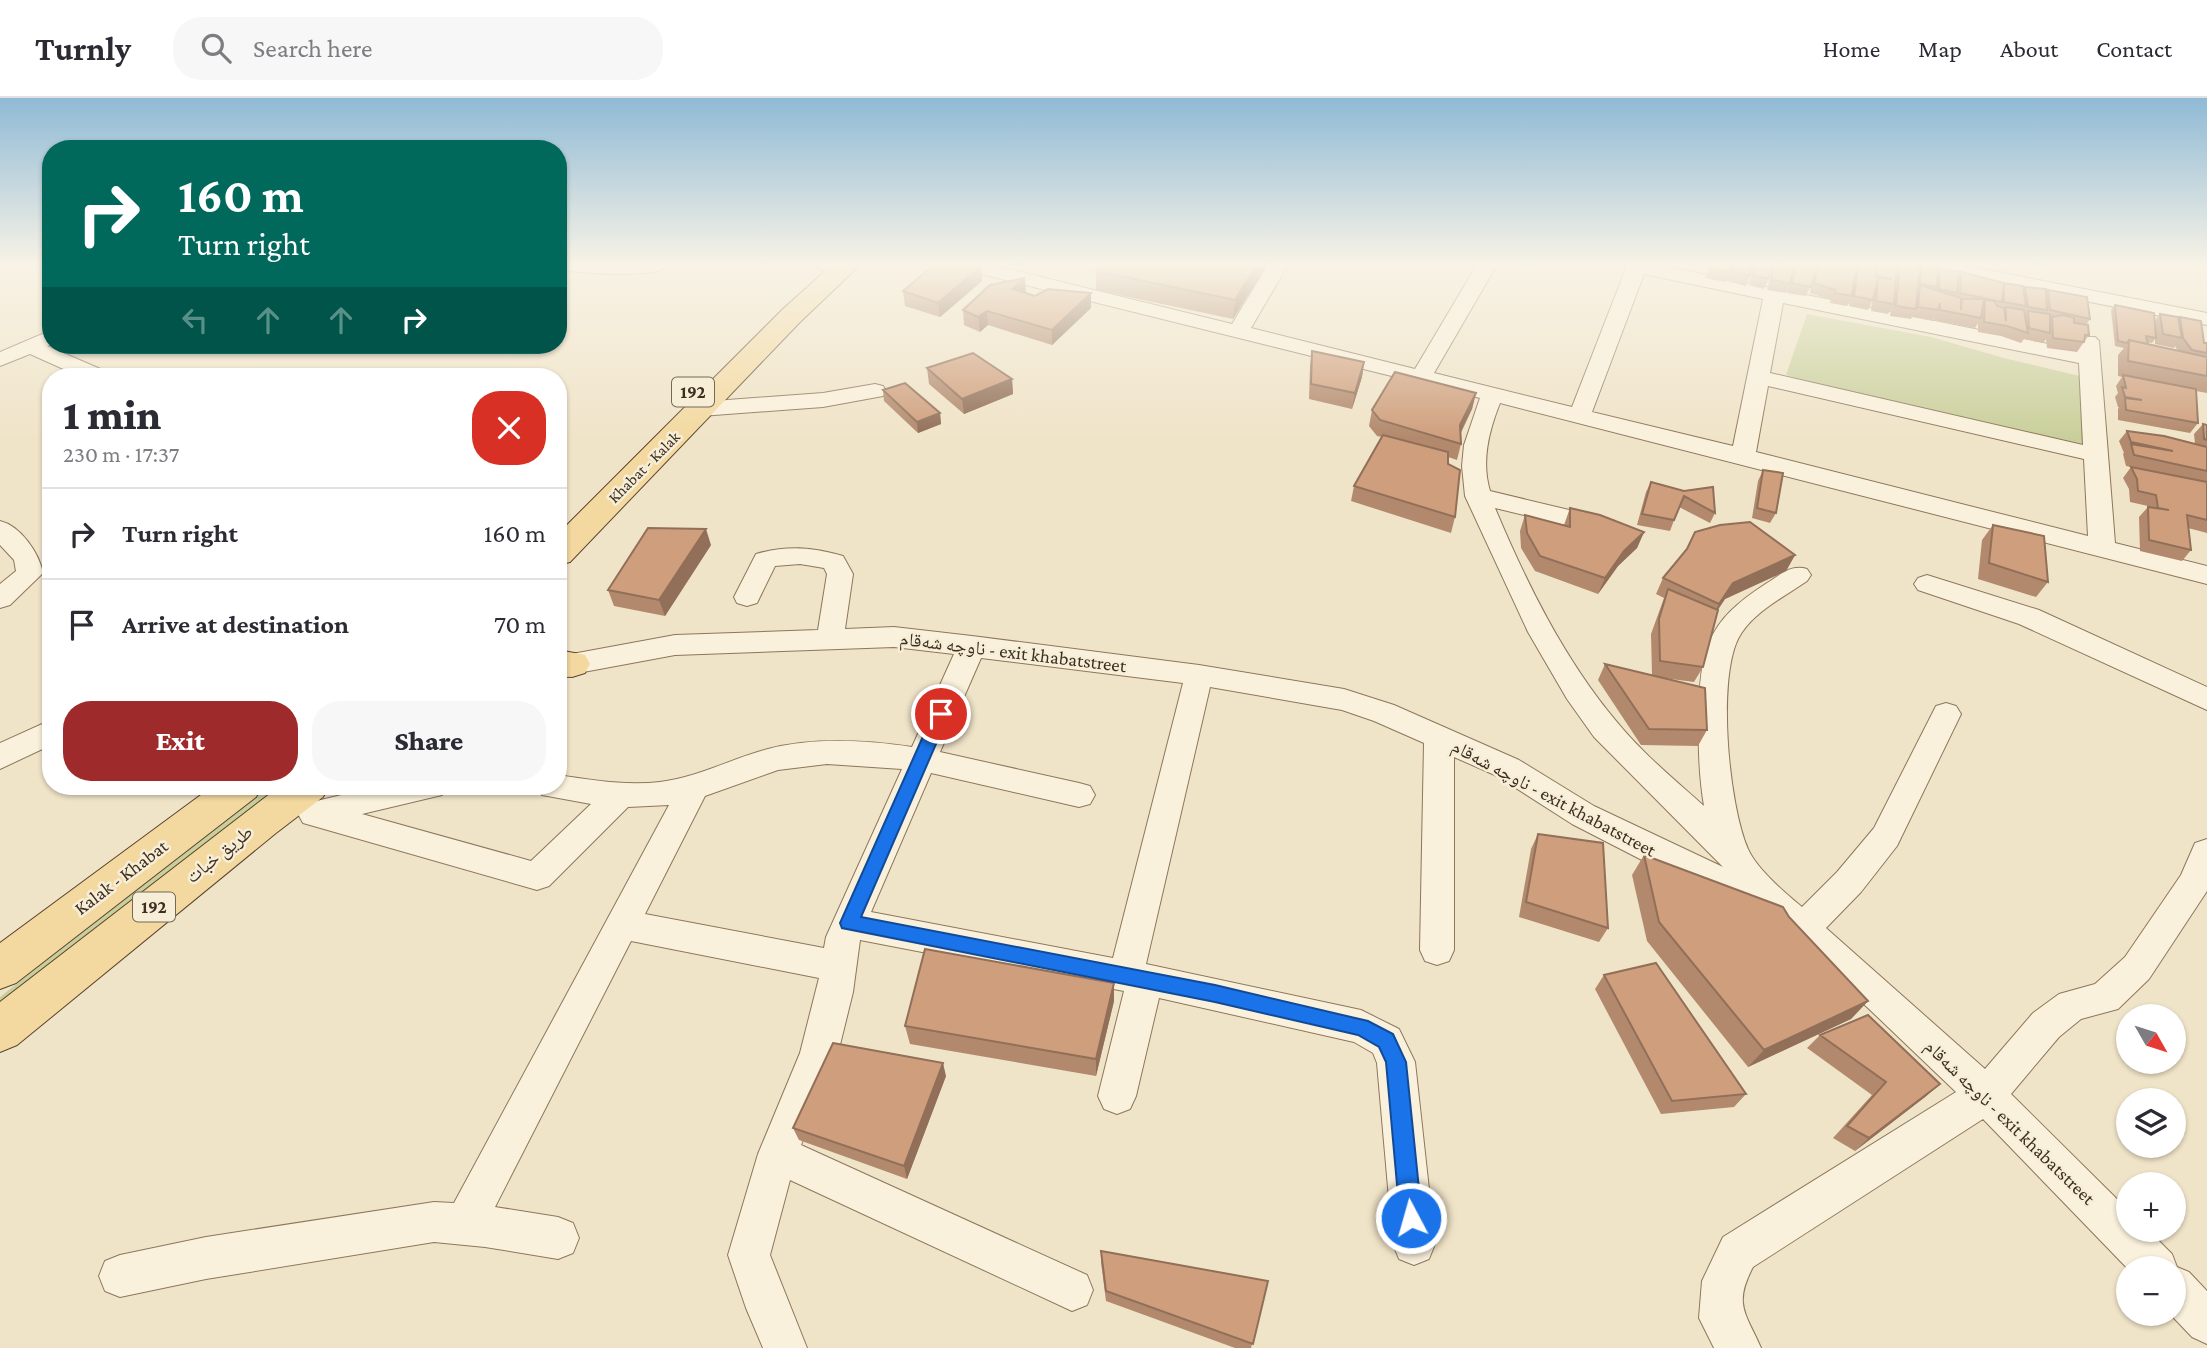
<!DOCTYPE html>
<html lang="en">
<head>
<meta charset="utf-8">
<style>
  body { margin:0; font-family:"Crimson Pro","Noto Naskh Arabic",serif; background:#f7f7f7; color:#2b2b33; height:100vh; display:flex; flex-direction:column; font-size:26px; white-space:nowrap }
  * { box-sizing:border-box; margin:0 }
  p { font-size:23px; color:#7c7c81 }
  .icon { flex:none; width:38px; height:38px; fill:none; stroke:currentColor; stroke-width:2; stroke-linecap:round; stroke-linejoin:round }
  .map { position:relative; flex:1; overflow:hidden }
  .sheet { position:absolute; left:42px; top:270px; width:525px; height:427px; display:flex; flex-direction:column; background:#fff; border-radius:28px; box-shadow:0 2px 5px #0004 }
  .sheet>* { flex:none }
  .banner { position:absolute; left:42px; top:42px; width:525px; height:214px; border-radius:28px; box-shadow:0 2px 5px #0004; background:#00695c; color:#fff; overflow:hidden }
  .needle { width:46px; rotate:129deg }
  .controls { position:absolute; left:2116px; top:906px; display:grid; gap:14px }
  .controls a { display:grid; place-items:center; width:70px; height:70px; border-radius:50%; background:#fff; box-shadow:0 2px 5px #0004; font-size:35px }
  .pin { position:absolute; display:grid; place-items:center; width:60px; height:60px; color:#fff; margin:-30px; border:4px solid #fff; border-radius:50%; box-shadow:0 2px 7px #0007 }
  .me { position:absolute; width:77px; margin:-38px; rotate:354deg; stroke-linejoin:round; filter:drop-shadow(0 0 5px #0008) }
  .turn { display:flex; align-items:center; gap:24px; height:147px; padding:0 21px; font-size:32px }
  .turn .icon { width:91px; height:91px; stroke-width:2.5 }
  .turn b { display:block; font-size:49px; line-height:60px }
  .lanes { display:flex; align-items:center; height:66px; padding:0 21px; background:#0003; justify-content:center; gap:35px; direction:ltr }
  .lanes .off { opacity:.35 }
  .round { display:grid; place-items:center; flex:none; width:74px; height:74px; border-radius:28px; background:#f7f7f7 }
  .overview { display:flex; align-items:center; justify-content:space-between; height:119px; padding:0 21px }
  h1 { font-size:42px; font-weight:800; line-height:52px }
  .button { display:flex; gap:14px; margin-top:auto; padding:14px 21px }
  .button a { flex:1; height:80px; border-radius:28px; background:#9e2a2b; color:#fff; font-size:28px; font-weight:800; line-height:80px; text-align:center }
  .button a+a { background:#f7f7f7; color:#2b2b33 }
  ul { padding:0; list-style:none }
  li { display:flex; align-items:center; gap:21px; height:91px; padding:0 21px; border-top:2px solid #e1e1e2 }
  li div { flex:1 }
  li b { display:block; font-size:26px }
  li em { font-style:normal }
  header { display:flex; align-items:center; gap:42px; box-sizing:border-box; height:98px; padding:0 35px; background:#fff; border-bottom:2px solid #e1e1e2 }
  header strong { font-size:33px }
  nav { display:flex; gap:38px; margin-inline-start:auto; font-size:24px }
  .search { width:490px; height:63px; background:#f7f7f7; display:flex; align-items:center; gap:18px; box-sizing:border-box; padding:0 24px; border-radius:28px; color:#7c7c81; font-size:26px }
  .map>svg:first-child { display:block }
</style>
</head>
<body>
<header>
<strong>Turnly</strong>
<div class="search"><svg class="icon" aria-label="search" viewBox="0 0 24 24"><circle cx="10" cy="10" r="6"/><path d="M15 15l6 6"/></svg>Search here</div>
<nav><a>Home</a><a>Map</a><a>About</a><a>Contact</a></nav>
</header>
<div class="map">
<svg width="2207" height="1250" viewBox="0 0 2207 1250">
  <rect width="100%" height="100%" fill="#f0e4c8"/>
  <path fill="#c9cf9b" d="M1807,216L1931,239L2004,260L2084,279L2089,347L1888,307L1786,277Z
    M271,688L273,695L0,913V899L265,689Z"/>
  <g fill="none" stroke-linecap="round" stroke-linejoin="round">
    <defs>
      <path id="minor" d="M558,165H672C658,183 581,174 558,172Z
        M814,165H835L837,167L827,173L820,171Z
        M950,165H984L1232,226L1269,165H1289L1251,230L1415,271L1478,165H1498L1434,275L1572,309L1628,165H1648L2078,252L2077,243L2081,239H2095L2099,243L2115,445L2207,468V486L1500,305C1489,333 1481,363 1490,393L1615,423L1619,429L1615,435L1606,437L1495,410C1526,484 1564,561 1616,623C1642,655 1674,681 1704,708C1699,678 1698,648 1699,617C1700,552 1707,524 1764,487C1779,478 1790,466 1807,471L1811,477L1807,483C1784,499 1751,515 1738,541C1717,585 1729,707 1748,751C1756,770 1786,796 1802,809L1837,774L1874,730L1936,608L1946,605L1956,608L1961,616L1897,748L1861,794L1826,830L1985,971L2033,915L2059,896L2095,886L2125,859L2181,777L2195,745L2207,741V793L2149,881L2118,911L2081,921L2059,939L2011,996L2128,1112V1132H2148L2172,1156L2177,1169L2189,1174L2207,1193V1246L2192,1239L2170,1216H2174V1171H2128L1983,1021L1753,1169C1733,1207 1746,1215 1761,1250H1714L1699,1220L1702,1183L1723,1139L1956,994L1867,909L1754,809L1677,780L1572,726L1497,678L1454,659V852L1449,863L1437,867L1425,863L1420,852L1424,645L1374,623L1342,612L1210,589L1146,866L1361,912L1399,931L1415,964L1435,1146L1429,1161L1414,1167L1399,1161L1393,1146L1377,965L1373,955L1354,944L1159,900L1136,998L1130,1011L1117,1016L1104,1011L1098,998L1124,893L860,842L853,894L838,955L801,1047L1087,1177L1093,1192L1087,1207L1072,1213L790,1082L770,1157L807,1250H763L746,1210L728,1157L758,1056L800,955L819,880L631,843L495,1109L558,1119L573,1125L579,1140L573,1155L558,1161L485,1149L434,1144L206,1181L120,1199L105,1193L99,1178L105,1163L120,1157L206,1139L434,1104L454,1105L669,707L628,709L549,788L537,792L303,725L298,716L304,706L379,688H446L442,697L362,716L531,763L591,706L542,697L538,688H558V677C592,682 626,688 660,684C698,679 731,661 768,651C814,639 865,642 912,649L954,556L894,549L675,557L578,575L558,582V560L572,556L675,537L818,532L827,476L824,470L800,466L775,468L757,505L747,508L737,505L734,499L756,456C787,447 812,449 843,458L853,476L845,531L894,529L972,538L1199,567L1344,591L1394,607L1519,662L1594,708L1723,769L1594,639L1567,601L1528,534L1465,398L1462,368L1464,347L1480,300L953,169ZM1644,176L1763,201L1733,348L1592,314ZM1783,205L2079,265L2083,347L1770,275ZM1768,288L2084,361L2088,438L1756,354ZM981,560L1183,585L1113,860L871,814L931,675L1079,709L1090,706L1095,697L1090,688L1079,685L940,654ZM827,666L902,671L826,839L824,850L645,816L705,698L778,672Z
        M1912,165H1952L2207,215V227L1922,171Z
        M47,234L51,235V246L47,248L105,273L108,278H79L30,256L0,268V254Z
        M875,286L883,288L886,293L883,298L823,309L701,318L693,316L690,311L693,306L701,304L823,295Z
        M0,423C21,428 39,455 43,475L10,507L0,510V486L16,473L14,462L0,447Z
        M1927,477L2039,512L2207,589V612L2019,526L1918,492L1914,486L1918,480Z
        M51,622V647L0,671V645Z"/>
      <path id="major" d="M834,165H862L800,224L570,464L558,467V436L782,212Z
        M558,552L585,557L590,566L585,575L572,579L558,578Z
        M213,688H262L256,699L16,885L0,891V845Z
        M280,688H329L323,699L276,735L17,947L0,954V904Z"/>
    </defs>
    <use href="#minor" stroke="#8d765c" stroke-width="2"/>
    <use href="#major" stroke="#5b4430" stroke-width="2"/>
    <use href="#minor" fill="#faf1dc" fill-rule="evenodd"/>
    <use href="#major" fill="#f3d9a0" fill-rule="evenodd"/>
  </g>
  <path fill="#b2896c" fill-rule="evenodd" d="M1103,165H1268L1233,221L1096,192V173Z
    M1710,165H1732L1726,184L1705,180Z
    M1732,165H1920V167L1921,165L1938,175L1940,171L1959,178L1961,174L2024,191L2025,189L2046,195L2048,192L2090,221L2086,227L2089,237L2077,254L2047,250L2046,241L2043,245L2024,241L2021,245L2001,238L1978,234V225L1975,230L1934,222V219L1933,223L1912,219L1913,217L1911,221L1890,218L1891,211L1888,216L1871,213L1872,203L1868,212L1849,208L1850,203L1847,208L1830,205L1831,202L1810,195L1811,186L1806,198L1787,195L1789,188L1786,195L1767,192L1773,170L1764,191L1749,187L1754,165L1746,188L1727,183Z
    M981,168L982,183L940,219L905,208L903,193Z
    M1026,194L1035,198L1091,210L1052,247L988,227L980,234L964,227L963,212Z
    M2115,207L2154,224L2160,216L2178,221L2180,219L2204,245H2207V295L2196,293L2198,325L2190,335L2118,322V311L2119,309H2118L2115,299L2118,295L2116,288L2122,279L2118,278V257L2124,250L2115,248L2111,212ZM2155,241V246L2174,250L2175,248L2178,253L2148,246L2147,244L2152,245Z
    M1312,253L1364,264L1362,279L1352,311L1309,301L1310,268Z
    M927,270L1012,281L1013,296L964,316L929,286Z
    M883,292L940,315L941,326L918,335L884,303Z
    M1476,295L1472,311L1461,335V346L1457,362L1448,359V366L1455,419L1451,435L1351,403L1354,388L1382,339L1377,338L1369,328L1372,312Z
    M2203,326L2207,327V435L2188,430L2191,452L2182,463L2140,453L2139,419L2148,409V408L2130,404L2129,391L2123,380L2131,369L2157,374L2126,368L2123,356L2124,355L2119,343L2127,333L2195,346L2194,336Z
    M1763,372L1776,415L1770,425L1752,420L1758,383Z
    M1651,384L1684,393L1715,415L1710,425L1679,409L1670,433L1637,427L1646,394Z
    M1570,410L1644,434L1637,450L1618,468L1598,496L1535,473L1521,450L1520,433L1525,417L1564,427Z
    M1993,427L2048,484L2036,499L1978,481L1982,442Z
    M711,447L665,518L614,508L608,492Z
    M1795,457L1786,473L1725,501L1718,512L1703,569L1694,584L1663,580L1707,632L1698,648L1641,647L1598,582L1605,566L1652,577L1651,536L1664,500L1656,496L1663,480Z
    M1538,736L1608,830L1599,844L1519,819L1531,751Z
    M1644,757L1789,819L1868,903L1851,921L1748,969L1647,843L1632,777Z
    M1604,877L1746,996L1734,1009L1661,1016L1595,891Z
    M1114,903L1096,978L910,946L905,928Z
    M1820,937L1940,986L1925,999L1855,1053L1833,1040L1872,997L1807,950Z
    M946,978L907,1081L799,1042L793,1030Z
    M1101,1153L1268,1183L1251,1250H1235L1106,1203L1101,1164Z"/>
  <path fill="#916f58" d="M1258,165H1268L1233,221L1235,202Z
    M981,168L982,183L940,219L938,205Z
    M1025,180L1026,194L1013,206L1012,191Z
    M1091,195V210L1052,247V232Z
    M987,213L988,227L980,234L978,219Z
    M1364,264L1362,279L1352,311L1355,295Z
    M1012,281L1013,296L964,316L962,301Z
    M1476,295L1472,311L1456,343L1460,327Z
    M940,315L941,326L918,335L917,324Z
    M706,431L711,447L665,518L659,502Z
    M1644,434L1637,450L1618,468L1598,496L1605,480L1624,453Z
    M1795,457L1786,473L1725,501L1711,521L1719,506L1733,485Z
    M1114,885V903L1096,978V961Z
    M1868,903L1851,921L1748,969L1764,952Z
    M943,965L946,978L907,1081L904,1068Z
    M1940,986L1925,999L1855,1053L1869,1040Z"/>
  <path fill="#cf9f7d" stroke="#916f58" stroke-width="2" d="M936,165H968L981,168L938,205L903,193Z
    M1103,165H1258L1235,202L1096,173Z
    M1711,165H1732L1730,174L1709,171Z
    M1733,165H1753L1750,178L1732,173Z
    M1756,165H1773L1768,181L1753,177Z
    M1775,165H1795L1790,185L1771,182Z
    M1797,165H1836L1835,171L1836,165H1857L1852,198L1835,195L1836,192L1814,185L1818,167L1811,189L1792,185Z
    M1859,165H1876L1875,179H1878L1873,202L1854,198Z
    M1879,165H1897L1894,206L1876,203L1878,180L1892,181L1877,178Z
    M1900,165H1920L1916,211L1896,208Z
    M1921,165L1938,167L1937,189L1920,186Z
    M1940,171L1959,174L1957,195L1939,191Z
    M1961,174L2004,185L2002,204L1960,195Z
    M1025,180L1012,191L1035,198L1048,191L1091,195L1052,232L987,213L978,219L963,212L990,187Z
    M2004,185L2023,188L2026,208L2004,204Z
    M1920,187L1961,200V212L1962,201H1984L1981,220L1940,212V205L1938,212L1918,209Z
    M2025,189L2046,191L2047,212L2028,209Z
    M2048,192L2087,199L2090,221L2050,212Z
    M1985,202L1994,203L1997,208L2004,210L2006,223V209L2024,212L2028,235L2007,228L1984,224Z
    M2115,207L2154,215L2156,240L2146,238L2148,246L2129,242L2127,245L2118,243Z
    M2028,213L2050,216V235L2029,230Z
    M2160,216L2178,219L2182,240L2163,236Z
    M2063,217L2074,220V225L2088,227L2089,237H2085L2084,244L2053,240L2052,219Z
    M2180,219L2201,223L2204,245H2207V255L2192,252L2183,240Z
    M2129,242L2207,259V278L2128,263Z
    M1312,253L1364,264L1355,295L1311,286Z
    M973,255L1012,281L962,301L927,270Z
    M1395,274L1476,295L1460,327L1461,346L1380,322L1372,312Z
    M2123,277L2196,291L2198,325L2126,312L2125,300L2142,302L2125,299L2122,289L2126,290Z
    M905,285L940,315L917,324L883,292Z
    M2203,326L2207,327V342L2204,341Z
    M2127,333L2164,338L2207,349V373L2134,357L2131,346L2173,353L2131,344Z
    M1383,337L1448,354V366L1460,372L1455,419L1354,388Z
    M2131,369L2207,384V422L2187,417L2191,452L2149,442L2148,409L2169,412L2158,410L2156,397L2138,393L2137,381Z
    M1763,372L1783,375L1776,415L1757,410Z
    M1651,384L1684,393L1713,389L1715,415L1684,398L1674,422L1642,416Z
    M1570,410L1600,417L1644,434L1624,453L1605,480L1540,458L1527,435L1525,417L1570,429Z
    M1750,424L1795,457L1733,485L1719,506L1663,480L1687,451L1695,434L1720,427Z
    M1993,427L2044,438L2048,484L1989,465Z
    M648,430L706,431L659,502L608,492Z
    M1668,491L1718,512L1703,569L1660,563L1659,521Z
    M1605,566L1705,590L1707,632L1649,631Z
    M1538,736L1603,745L1608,830L1526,804Z
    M1644,757L1783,809L1789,819L1868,903L1764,952L1659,824Z
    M925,851L1114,885L1096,961L905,928Z
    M1656,865L1746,996L1672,1003L1604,877Z
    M1868,917L1940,986L1869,1040L1847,1028L1886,984L1820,937Z
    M833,945L943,965L904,1068L793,1030Z
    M1101,1153L1268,1183L1253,1246L1106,1193Z"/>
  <linearGradient id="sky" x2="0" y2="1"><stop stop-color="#8fbad6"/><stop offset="0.49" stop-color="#f8f3e6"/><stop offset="1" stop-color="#f8f3e6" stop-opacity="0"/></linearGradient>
  <rect width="2207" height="340" fill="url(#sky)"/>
  <path fill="#1a73e8" stroke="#114b97" stroke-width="2" d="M941,610L949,616L861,819L1215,887L1368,923L1393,936L1406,964L1422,1120L1419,1127L1411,1131L1404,1127L1400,1120L1386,964L1379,949L1358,937L1215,904L842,830L840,825L933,616Z"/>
  <g text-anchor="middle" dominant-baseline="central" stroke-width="5" stroke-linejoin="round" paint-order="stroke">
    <g font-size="16" fill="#3d2e20" stroke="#f7eed8">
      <text transform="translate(644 369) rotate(-45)">Khabat - Kalak</text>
    </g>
    <g fill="#f7eed8" stroke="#756857" stroke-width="2">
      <rect x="672" y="279.5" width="42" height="29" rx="5"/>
      <rect x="133" y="794.5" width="42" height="29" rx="5"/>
    </g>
    <g font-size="18" font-weight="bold" fill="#3d2e20">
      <text x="693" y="294">192</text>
      <text x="154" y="809">192</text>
    </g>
    <g font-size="19" fill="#3d2e20" stroke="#f7eed8">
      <text transform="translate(1013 554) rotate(7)">ناوچە شەقام - exit khabatstreet</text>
      <text transform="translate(1554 700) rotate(28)">ناوچە شەقام - exit khabatstreet</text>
      <text transform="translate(219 756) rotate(-39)">طريق خبات</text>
      <text transform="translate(121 779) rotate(-37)">Kalak - Khabat</text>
      <text transform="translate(2010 1024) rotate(44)">ناوچە شەقام - exit khabatstreet</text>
    </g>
  </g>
</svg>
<div class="controls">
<a><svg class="needle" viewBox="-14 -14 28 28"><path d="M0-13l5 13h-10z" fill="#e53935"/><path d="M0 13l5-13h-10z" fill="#7c7c81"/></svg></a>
<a><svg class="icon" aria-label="layers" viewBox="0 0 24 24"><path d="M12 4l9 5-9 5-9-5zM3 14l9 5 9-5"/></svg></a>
<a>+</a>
<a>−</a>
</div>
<div class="pin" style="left:941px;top:616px;background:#d93025"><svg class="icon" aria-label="arrive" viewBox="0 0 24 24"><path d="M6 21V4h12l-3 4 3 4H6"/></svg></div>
<svg class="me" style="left:1411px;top:1120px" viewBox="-20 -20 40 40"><circle r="17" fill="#1a73e8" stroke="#fff" stroke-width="3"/><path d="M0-11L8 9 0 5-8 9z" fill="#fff"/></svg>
<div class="banner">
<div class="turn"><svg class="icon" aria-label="right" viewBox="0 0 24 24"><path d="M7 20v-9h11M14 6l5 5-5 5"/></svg><div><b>160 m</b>Turn right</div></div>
<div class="lanes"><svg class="icon off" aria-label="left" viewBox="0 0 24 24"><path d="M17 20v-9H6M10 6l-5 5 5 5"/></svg><svg class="icon off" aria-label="ahead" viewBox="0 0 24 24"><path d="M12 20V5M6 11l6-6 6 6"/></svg><svg class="icon off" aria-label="ahead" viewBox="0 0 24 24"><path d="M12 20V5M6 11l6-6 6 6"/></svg><svg class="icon" aria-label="right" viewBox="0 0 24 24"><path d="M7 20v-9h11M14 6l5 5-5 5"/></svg></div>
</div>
<section class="sheet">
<div class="overview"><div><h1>1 min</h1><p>230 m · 17:37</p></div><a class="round" style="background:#d93025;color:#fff"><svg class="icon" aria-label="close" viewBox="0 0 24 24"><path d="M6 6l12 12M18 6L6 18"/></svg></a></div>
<ul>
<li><svg class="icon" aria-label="right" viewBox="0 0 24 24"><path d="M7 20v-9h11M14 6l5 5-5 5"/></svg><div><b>Turn right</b></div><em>160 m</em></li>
<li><svg class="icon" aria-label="arrive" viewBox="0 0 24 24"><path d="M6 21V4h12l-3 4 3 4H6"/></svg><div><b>Arrive at destination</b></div><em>70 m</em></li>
</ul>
<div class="button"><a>Exit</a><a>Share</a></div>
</section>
</div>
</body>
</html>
